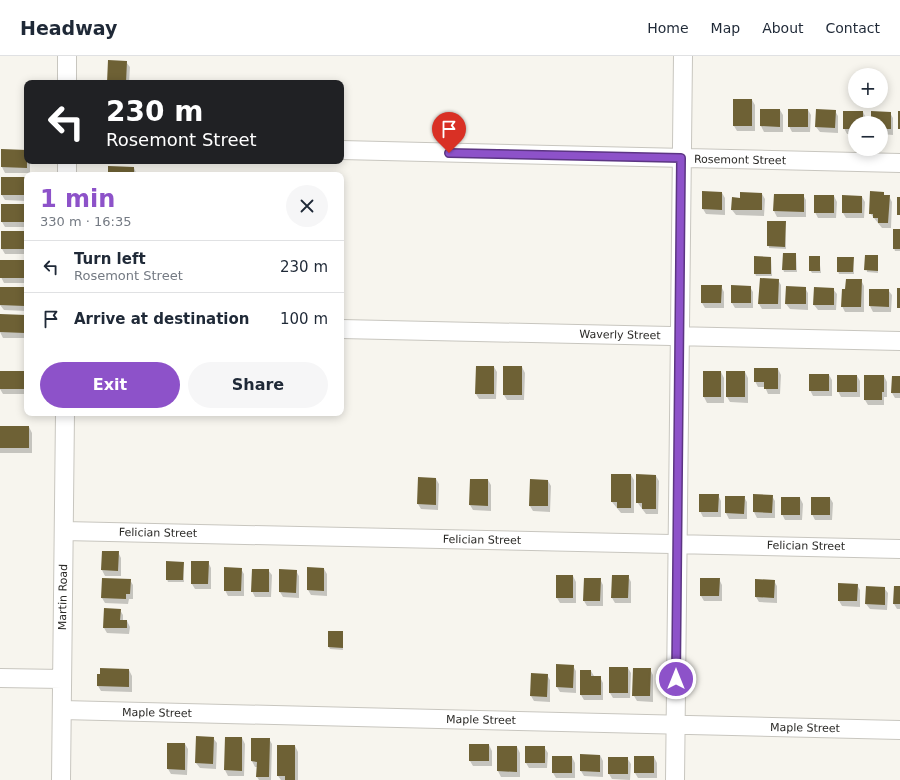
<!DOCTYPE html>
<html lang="en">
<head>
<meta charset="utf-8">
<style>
  body { margin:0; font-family:"DejaVu Sans",sans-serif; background:#f6f6f7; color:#1f2937; height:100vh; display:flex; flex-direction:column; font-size:15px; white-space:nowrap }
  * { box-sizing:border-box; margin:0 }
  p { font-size:13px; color:#747a83 }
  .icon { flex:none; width:22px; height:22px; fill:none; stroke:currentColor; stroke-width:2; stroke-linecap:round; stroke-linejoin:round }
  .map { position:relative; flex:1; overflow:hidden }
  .details { position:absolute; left:24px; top:116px; width:320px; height:244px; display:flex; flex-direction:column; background:#fff; border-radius:8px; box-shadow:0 2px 10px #0003 }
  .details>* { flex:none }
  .guide { position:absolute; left:24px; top:24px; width:320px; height:84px; border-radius:8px; box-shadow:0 2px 10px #0003; background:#202124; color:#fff; overflow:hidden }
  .controls { position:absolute; left:848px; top:12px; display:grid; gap:8px }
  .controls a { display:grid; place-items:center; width:40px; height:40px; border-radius:50%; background:#fff; box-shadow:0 2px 10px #0003; font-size:20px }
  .pin { position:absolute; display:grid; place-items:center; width:34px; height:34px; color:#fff; margin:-41px -17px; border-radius:50% 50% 50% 0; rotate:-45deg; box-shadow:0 0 4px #0007 }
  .pin .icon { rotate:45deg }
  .me { position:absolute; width:44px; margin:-22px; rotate:0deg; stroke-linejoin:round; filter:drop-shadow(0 0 3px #0008) }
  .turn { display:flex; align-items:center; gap:14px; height:84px; padding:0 16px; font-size:18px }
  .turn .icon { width:52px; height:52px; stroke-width:2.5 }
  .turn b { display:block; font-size:28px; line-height:34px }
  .round { display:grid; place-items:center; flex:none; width:42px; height:42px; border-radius:21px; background:#f6f6f7 }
  .headline { display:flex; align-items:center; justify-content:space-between; height:68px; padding:0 16px }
  h1 { font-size:24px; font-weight:700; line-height:30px; color:#8d52c9 }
  .primary-button { display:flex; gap:8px; margin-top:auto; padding:8px 16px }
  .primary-button a { flex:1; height:46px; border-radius:24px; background:#8d52c9; color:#fff; font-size:16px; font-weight:700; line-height:46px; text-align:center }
  .primary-button a+a { background:#f6f6f7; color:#1f2937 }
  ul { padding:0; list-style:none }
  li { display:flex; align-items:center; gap:12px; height:52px; padding:0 16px; border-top:1px solid #e0e1e3 }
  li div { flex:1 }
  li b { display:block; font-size:15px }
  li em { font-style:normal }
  header { display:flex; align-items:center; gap:24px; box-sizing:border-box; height:56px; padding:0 20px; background:#fff; border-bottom:1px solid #e0e1e3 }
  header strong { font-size:19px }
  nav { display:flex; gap:22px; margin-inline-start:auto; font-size:14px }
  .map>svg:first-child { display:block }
</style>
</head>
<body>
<header>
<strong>Headway</strong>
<nav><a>Home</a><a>Map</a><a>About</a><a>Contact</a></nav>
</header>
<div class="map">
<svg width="900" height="724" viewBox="0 0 900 724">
  <rect width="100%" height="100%" fill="#f7f5ee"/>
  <path fill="#0003" d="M126,6L130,11L129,27H108Z
    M752,44L755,49V75H737L734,70Z
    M761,54H780L783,59V76H764L761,70Z
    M808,54L811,59L810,76H792L789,70Z
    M835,55L838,60V77L820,76L816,71Z
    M863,56L866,62V67H855V78H847L844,72Z
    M890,57L893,62V79L881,78V67H872Z
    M2,94L27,96V105H30V117H5L2,111Z
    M134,112L137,119H109Z
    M27,123V145L5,144L2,139Z
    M722,137L725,142V159L706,158L703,153Z
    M883,137L885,140H889L892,146L891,172H882L870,157Z
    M762,138L765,143L764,160L736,159L732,154L741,143Z
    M775,139H803L806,144V161H777L774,155Z
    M834,140L837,146L836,162H818L815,156Z
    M862,141L865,146L864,162H846L843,157Z
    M27,150V171H5L2,166Z
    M768,166H785L786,193L769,192Z
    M900,174V195H895L894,192Z
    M27,177V198H5L2,193Z
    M796,198L797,216H784L783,213Z
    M866,200H877L878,217L867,216Z
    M819,201L821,217H812L810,214Z
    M771,202L772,220H756L755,217Z
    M853,202L854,218H839L838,215Z
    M26,205L27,227H4L1,221Z
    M778,224L781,229V253H762L759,248Z
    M861,224L864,230V256H845L842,250L846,234Z
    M721,230L724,236V252H705L702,247Z
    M750,231L753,236V252H735L732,247Z
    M25,232L27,236V255L4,254L0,249Z
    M805,232L808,237V254L790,253L786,248Z
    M833,233L837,238L836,254H818L814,249Z
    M870,234H888L892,239L891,256H873L870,250Z
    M0,259L25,260L27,263V282H3L0,276Z
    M494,311L497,316L496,343H479L476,338Z
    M522,311L525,317L524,344H507L504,339Z
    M778,313L781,319L780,338H768L765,331H758L755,325Z
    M0,316H24L27,321V338H3L0,333Z
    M704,316H721L724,322V347H707L704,341Z
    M727,316H745L748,322V347L730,346L727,341Z
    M829,319L832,324V340H813L810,334Z
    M857,320L860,325V341H841L838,335Z
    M884,320L887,326V341H884V349H868L865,344Z
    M900,321V342H895L892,337Z
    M0,371H29L32,377V397H0Z
    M631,419L634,424V457H621L612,446Z
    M656,420L659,425L658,458H646L637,446Z
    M436,423L439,428L438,454L421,453L418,448Z
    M488,424L491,429V455L473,454L470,449Z
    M548,425L551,430L550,456L533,455L530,450Z
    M718,439L721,445V461H703L700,455Z
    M754,439L772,440L775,445V462H757L754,456Z
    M726,441H744L747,446V463H729L726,457Z
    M800,442L803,448L802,464H785L782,458Z
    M830,442L833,447L832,464H815L812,458Z
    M103,496H118L121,502V520H105L102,514Z
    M208,506L211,512V533H195L192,528Z
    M183,507L184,526H168L167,523Z
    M241,513L244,518V540H228L225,534Z
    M324,513L327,518V540L311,539L308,534Z
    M268,514L272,519L271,541H255L252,535Z
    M296,515L299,520V542L283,541L280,536Z
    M573,520L576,526V547H560L557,542Z
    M628,520L631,526V547H615L612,542Z
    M600,523L603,529V550H587L584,545Z
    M719,523L722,529V545H704L701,540Z
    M130,524L133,529V543H129L128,548L105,547L102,542Z
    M774,525L777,530V547L759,546L756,541Z
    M857,529L860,534V551L842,550L839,545Z
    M900,531V553H897L894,548Z
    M884,532L888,537L887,554L870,553L866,548Z
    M120,554L123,559V565H127L130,571L129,578L107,577L104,572Z
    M342,576L343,594L330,593L329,591Z
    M573,610L576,615V637L560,636L557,631Z
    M628,612L631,617L630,642H613L610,637Z
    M650,613L653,619V646L637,645L634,640Z
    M129,614L132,620V636L101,635L98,630V619Z
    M591,615L594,620L600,621L603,627V644H584L581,639Z
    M547,619L550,624V646L534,645L531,640Z
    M213,682L217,687L216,713L200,712L196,707Z
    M226,682H242L245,688L244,720H228L225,714Z
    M269,683L272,688L271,724H259L257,721L258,711H255L252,705Z
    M168,688H185L188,693L187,719L171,718L168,713Z
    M489,689L492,695V710H473L470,705Z
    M295,690L298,696V724H281L278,720Z
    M498,691H517L520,697V721H501L498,715Z
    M544,691L548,697L547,712H529L526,707Z
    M581,699H600L603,705V721L584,720L581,715Z
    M572,701L575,707V722H556L553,717Z
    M654,701L657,707V722H638L635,717Z
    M627,702L631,708L630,724L612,723L609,718Z"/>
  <path fill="#6e6135" d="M108,4L127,5L126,27H107Z
    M733,43H752V70H733Z
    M760,53H780V71L760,70Z
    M788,53H808V71H788Z
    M816,53L836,54L835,72L815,71Z
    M843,55H863V67H855V73H843Z
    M871,55L891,56V73H881V67H871Z
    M898,55H900V73H898Z
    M1,93L27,94V112L1,111Z
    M108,110L134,111V119H108Z
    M1,121H27V139H1Z
    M702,135L722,136V154L702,153Z
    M870,135L884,136V139H890L888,167H878V162H873V158H869Z
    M740,136L762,137V154H731L732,141L740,142Z
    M774,138H804V156L773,155Z
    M814,139H834V157H814Z
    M842,139L862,140V157H842Z
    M897,141H900V159H897Z
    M1,148H27V166H1Z
    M767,165H786L785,191L767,190Z
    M893,173H900V193H893Z
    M1,175H27V193H1Z
    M783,197H796V214H782Z
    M865,199H878V215L864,214Z
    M754,200L771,201V218H754Z
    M809,200H820V215H809Z
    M837,201H854L853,216H837Z
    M0,204H26V222H0Z
    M760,222L779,223L778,248H758Z
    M846,223H862L861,251H841L842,233H845Z
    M701,229H722L721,247H701Z
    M731,229L751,230V247H731Z
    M786,230L806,231V248H785Z
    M0,231H26L25,250L0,249Z
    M814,231L834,232V249H813Z
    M897,232H900V252H897Z
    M869,233H889V251L869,250Z
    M0,258L26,259L25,277L0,276Z
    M476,310H494V338H475Z
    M503,310H522V339H503Z
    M754,312H778V333H764V326H754Z
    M0,315H25V333H0Z
    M703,315H721V341H703Z
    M726,315H745V341H726Z
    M809,318H829V335H809Z
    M837,319H857V336H837Z
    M864,319H884V336H882V344H864Z
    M892,320H900V337H891Z
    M0,370H29V392H0Z
    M611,418H631V452H617V446H611Z
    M636,418L656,419V453H642V447H636Z
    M418,421L436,422V449L417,448Z
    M470,423H488V450L469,449Z
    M530,423L548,424V450H529Z
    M699,438H719L718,456H699Z
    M753,438L773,439L772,457L753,456Z
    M725,440H745L744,458L725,457Z
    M781,441H800V459H781Z
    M811,441H830V459H811Z
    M102,495H119L118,515L101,514Z
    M166,505L184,506L183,524H166Z
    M191,505H209L208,528H191Z
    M224,511L242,512L241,535H224Z
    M307,511L324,512V535L307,534Z
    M252,513H269V536H251Z
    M279,513L297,514L296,537L279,536Z
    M556,519H573V542H556Z
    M612,519H629L628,542H611Z
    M102,522L131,523L130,538H126V543L101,542Z
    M584,522H601L600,545H583Z
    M700,522H720L719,540H700Z
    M755,523L775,524L774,542L755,541Z
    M838,527L858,528L857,545H838Z
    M866,530L885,531V549L865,548Z
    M894,530H900V548H893Z
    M104,552L121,553L120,564H127V572H103Z
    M328,575H343V592L328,591Z
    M556,608L574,609L573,632L556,631Z
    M609,611H628V637H609Z
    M100,612L129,613V631L97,630V618H100Z
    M633,612H651L650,640H632Z
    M580,614H591V620H601V639H580Z
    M531,617L548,618L547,641L530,640Z
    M196,680L214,681L213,708L195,707Z
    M225,681H242V715L224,714Z
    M251,682H270L269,721H256L257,706L251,705Z
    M167,687H185V714L167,713Z
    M469,688H489V705H469Z
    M277,689H295V724H285V720H277Z
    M497,690H517V716L497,715Z
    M525,690H545V707H525Z
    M580,698L600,699V716L580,715Z
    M552,700H572V717H552Z
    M634,700H654V717H634Z
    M608,701H628V718H608Z"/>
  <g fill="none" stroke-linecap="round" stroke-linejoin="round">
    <defs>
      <path id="minor" d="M67,0V27
        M341,94L900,107
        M67,119V105
        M341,273L900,285
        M64,475L900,493
        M0,622L62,623
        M62,654L900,674
        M61,724L65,357
        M675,724L683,0"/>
    </defs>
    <use href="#minor" stroke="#c8c6bf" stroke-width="20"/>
    <use href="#minor" stroke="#fff" stroke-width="18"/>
  </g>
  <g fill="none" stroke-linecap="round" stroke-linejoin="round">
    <defs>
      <path id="route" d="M449,97L681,102L676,623"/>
    </defs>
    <use href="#route" stroke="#5c3583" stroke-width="10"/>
    <use href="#route" stroke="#8d52c9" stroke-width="7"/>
  </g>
  <g text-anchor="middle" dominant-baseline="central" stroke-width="4" stroke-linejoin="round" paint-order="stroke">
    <g font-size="11" fill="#2a2926" stroke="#fff">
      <text transform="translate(740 104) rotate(1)">Rosemont Street</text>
      <text transform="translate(620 279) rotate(1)">Waverly Street</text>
      <text transform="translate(158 477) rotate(1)">Felician Street</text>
      <text transform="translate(482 484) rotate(1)">Felician Street</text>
      <text transform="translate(806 490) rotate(1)">Felician Street</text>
      <text transform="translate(63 541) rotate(-89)">Martin Road</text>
      <text transform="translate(157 657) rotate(1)">Maple Street</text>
      <text transform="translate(481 664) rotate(1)">Maple Street</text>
      <text transform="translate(805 672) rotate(1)">Maple Street</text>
    </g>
  </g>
</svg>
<div class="controls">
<a>+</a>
<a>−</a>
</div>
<div class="pin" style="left:449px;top:97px;background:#d93025"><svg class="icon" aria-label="arrive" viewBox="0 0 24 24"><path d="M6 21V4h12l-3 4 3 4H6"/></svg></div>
<svg class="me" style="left:676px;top:623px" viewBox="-20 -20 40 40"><circle r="17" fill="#8d52c9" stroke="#fff" stroke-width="3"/><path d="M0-11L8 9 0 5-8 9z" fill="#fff"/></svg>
<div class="guide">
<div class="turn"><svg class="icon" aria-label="left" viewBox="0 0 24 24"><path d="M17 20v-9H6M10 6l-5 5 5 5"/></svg><div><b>230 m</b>Rosemont Street</div></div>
</div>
<section class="details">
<div class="headline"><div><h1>1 min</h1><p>330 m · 16:35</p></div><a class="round"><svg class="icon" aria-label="close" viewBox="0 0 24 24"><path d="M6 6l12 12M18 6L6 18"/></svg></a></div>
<ul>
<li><svg class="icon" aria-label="left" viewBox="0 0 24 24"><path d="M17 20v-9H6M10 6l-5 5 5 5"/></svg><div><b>Turn left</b><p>Rosemont Street</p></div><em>230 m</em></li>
<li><svg class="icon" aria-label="arrive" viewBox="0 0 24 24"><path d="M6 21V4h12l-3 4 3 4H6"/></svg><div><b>Arrive at destination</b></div><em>100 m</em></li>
</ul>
<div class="primary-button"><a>Exit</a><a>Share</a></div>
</section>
</div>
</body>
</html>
